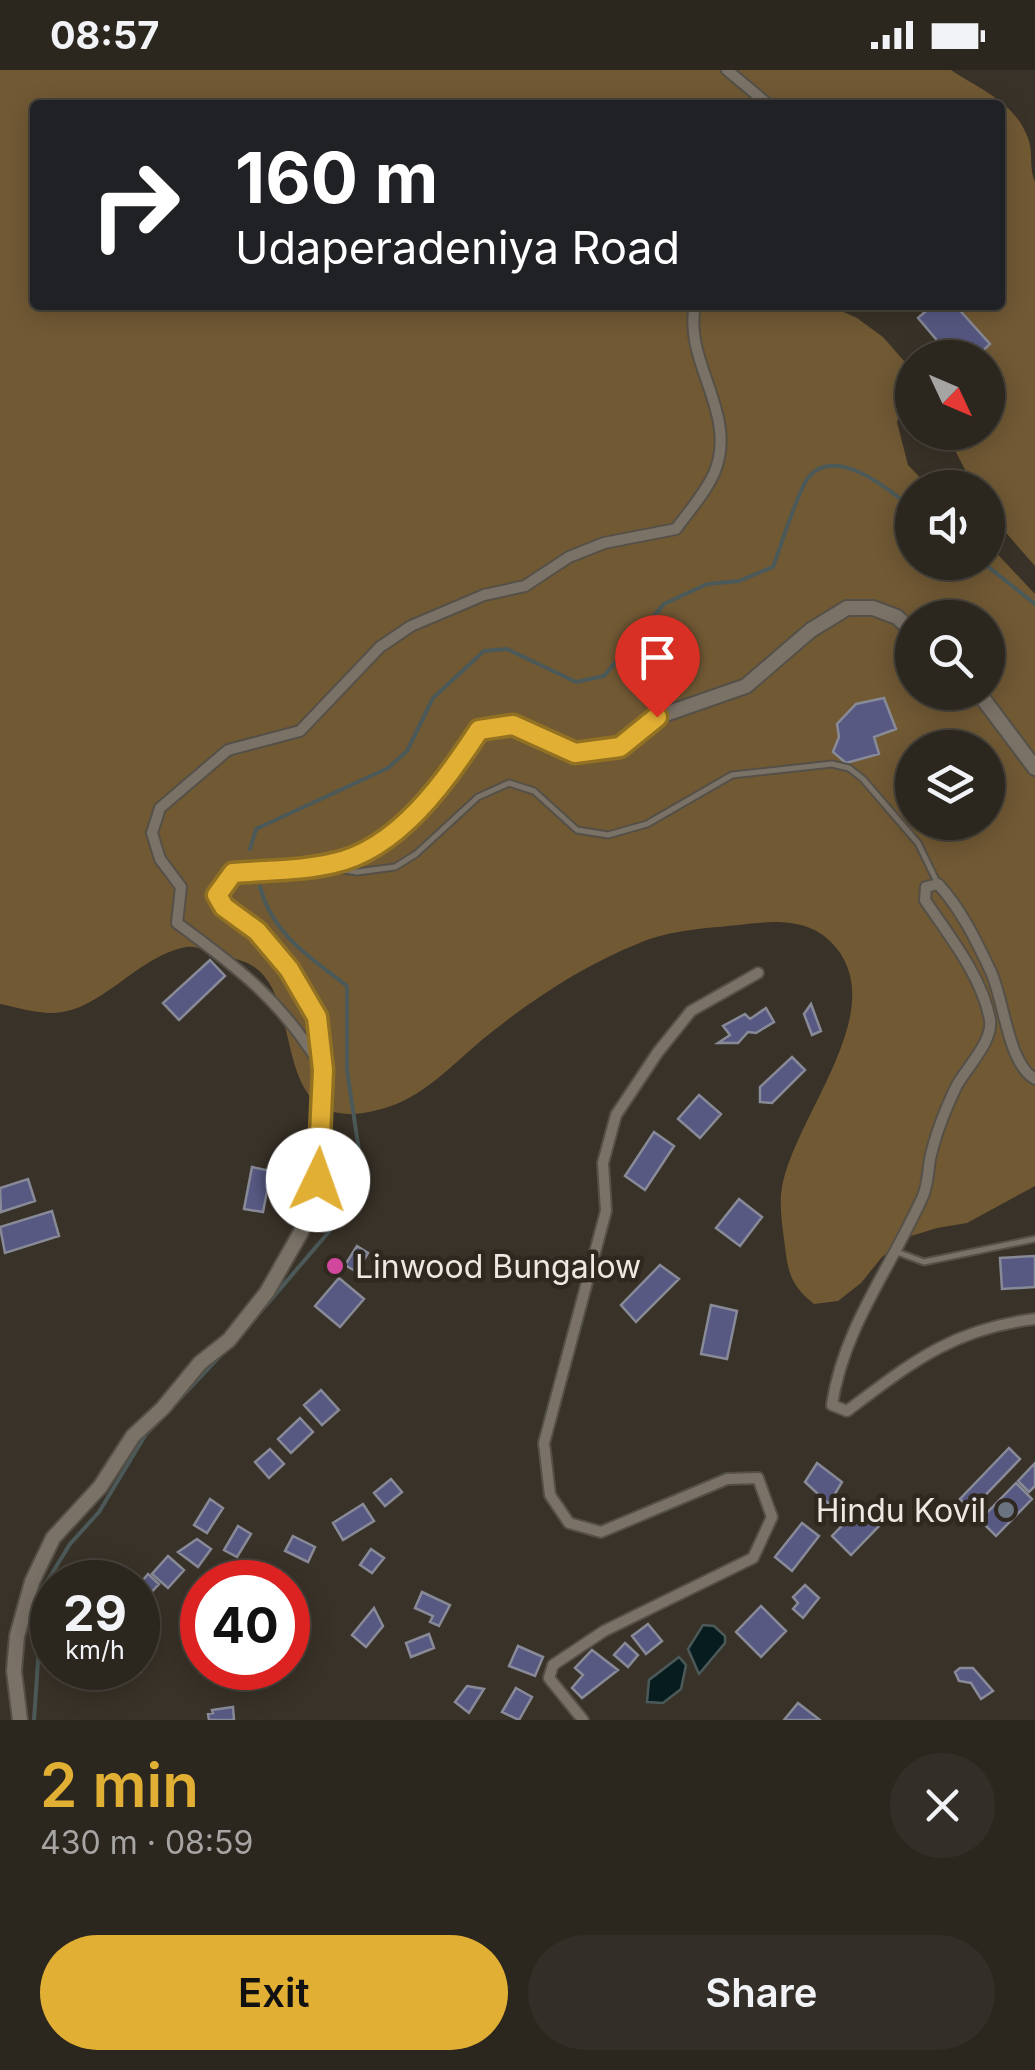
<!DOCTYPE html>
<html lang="en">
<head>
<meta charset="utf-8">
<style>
  body { margin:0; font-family:Inter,sans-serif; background:#332e27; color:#f1f3f6; height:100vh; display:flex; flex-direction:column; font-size:38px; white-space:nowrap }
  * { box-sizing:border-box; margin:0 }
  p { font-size:32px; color:#a6a5a4 }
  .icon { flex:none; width:55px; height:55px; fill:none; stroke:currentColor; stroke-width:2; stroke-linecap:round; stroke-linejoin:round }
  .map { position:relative; height:1650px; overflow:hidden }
  .side { display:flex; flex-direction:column; background:#2b261e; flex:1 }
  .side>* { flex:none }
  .guide { position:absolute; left:30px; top:30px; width:975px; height:210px; border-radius:10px; box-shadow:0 5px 25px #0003,0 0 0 2px #47433c; background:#202124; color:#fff; overflow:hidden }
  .needle { width:65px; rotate:134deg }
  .fabs { position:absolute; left:895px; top:270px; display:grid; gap:20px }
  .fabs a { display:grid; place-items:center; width:110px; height:110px; border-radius:50%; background:#2b261e; box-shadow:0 5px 25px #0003,0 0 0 2px #47433c; font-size:50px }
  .speed { position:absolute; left:30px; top:1490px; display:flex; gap:20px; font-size:50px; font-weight:700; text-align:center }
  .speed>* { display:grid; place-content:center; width:130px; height:130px; border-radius:50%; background:#2b261e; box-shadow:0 5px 25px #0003,0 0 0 2px #47433c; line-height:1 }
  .speed small { font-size:25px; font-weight:400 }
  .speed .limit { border:15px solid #d22; background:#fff; color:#111 }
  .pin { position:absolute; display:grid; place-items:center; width:85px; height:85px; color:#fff; margin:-102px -42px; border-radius:50% 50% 50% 0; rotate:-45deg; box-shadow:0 0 10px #0007 }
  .pin .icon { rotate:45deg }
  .me { position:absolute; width:110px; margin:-55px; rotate:3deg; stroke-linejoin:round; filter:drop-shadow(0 0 8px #0008) }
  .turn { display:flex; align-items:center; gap:35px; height:210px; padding:0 40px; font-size:45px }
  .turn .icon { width:130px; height:130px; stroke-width:2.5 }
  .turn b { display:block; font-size:70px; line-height:85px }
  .round { display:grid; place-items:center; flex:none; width:105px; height:105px; border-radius:52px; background:#332e27 }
  .head { display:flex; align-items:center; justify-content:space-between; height:170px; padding:0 40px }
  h1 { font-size:60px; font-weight:600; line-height:75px; color:#e1af34 }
  .action { display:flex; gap:20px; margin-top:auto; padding:20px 40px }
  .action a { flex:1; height:115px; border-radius:60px; background:#e1af34; color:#111; font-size:40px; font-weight:600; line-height:115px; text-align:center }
  .action a+a { background:#332e27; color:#f1f3f6 }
  .status { display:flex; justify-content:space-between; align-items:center; height:70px; padding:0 50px; background:#2b261e; direction:ltr }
  .status svg { height:28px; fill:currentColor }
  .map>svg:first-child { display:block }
</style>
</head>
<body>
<div class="status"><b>08:57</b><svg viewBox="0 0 49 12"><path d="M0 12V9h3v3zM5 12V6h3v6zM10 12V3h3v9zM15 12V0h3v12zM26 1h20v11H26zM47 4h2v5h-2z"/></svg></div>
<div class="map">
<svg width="1035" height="1650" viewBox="0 0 1035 1650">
  <rect width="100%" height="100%" fill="#393228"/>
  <path fill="#715934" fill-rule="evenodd" d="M0,0H951C981,20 1017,33 1029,71C1033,85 1029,98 1035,112V496L988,442V418L974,417L946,363L988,362V288L958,287L962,269L961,235H1000V35H35V235H828L857,248L883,267L904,291L907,325L897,352L908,395L929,417L912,418V492H988V474L1035,524V1116L967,1153L937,1158L908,1167L882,1187L861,1213L838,1231L814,1234C789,1214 788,1201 784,1169C782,1154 780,1138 781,1124C789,1050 897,939 831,872C806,847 770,851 739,855C708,858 671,860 642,872C586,894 534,928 488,965C458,989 427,1024 391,1036C261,1080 311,929 251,895C243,890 231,888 222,885C212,882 196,875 186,877C137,886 100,943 52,943C35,943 16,937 0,934ZM912,548H988V622H912ZM912,678H988V752H912Z"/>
  <path fill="#071c1e" stroke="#4c5959" stroke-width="2.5" d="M703,1555L714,1556L725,1566V1573L699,1604L688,1579Z
    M679,1587L686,1595L681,1619L663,1633L647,1632L649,1610Z"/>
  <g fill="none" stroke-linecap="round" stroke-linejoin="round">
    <path stroke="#4c5959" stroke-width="4" d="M982,492L1035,534
      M250,779L256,759L388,698L407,681L433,628L484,581L507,579L576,612L604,606L664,534L707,514L739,511L773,497C780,479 798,420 808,408C835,374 890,420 912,438
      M250,1254L333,1157L350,1128L359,1081L347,1000V916C310,887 273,865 260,817
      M175,1334L223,1283
      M34,1650L43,1518L70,1474L99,1442L146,1364L158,1352"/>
  </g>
  <path fill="#575983" stroke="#888a97" stroke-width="2.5" d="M933,235H955L990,274L975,288H952L918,248Z
    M884,628L896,659L874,667L879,684L846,693L833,682L839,667L837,654L856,634Z
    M210,890L225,906L179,950L163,933Z
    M811,934L821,961L812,965L804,944Z
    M766,938L774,952L756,963L748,962L738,973H718L730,965L723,956L745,944L750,949Z
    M792,987L805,1000L772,1033L760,1032V1017Z
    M699,1025L721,1044L700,1068L678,1049Z
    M654,1062L674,1076L645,1120L625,1106Z
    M252,1097L271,1101L263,1142L244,1139Z
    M28,1109L35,1131L1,1142L0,1118Z
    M739,1129L762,1147L740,1176L716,1158Z
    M52,1141L59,1166L5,1183L0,1157Z
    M357,1176L368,1183L357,1202L345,1195Z
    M1035,1186V1217L1002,1219L1000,1188Z
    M660,1195L679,1209L636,1252L621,1235Z
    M339,1208L364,1229L340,1257L315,1236Z
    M711,1235L737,1241L727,1289L701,1284Z
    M321,1320L339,1340L322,1355L304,1335Z
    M300,1348L313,1362L291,1383L278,1369Z
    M1009,1378L1020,1389L971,1440L960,1429Z
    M270,1379L284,1394L269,1408L255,1392Z
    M817,1393L842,1412L829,1434L805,1412Z
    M1035,1393V1416L1029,1422L1018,1411Z
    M391,1409L402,1422L385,1436L374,1423Z
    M1016,1413L1032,1429L996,1466L980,1450Z
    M210,1429L223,1438L207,1463L194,1455Z
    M363,1434L374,1451L343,1470L333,1453Z
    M862,1435L882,1453L851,1485L832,1466Z
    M802,1453L819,1466L792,1501L775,1487Z
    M238,1456L251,1464L237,1487L224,1480Z
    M293,1466L315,1477L308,1492L285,1481Z
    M197,1469L211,1479L198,1497L178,1482Z
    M371,1479L384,1488L372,1503L360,1495Z
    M168,1486L184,1500L168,1518L152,1504Z
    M148,1504L159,1514L144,1530L138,1525V1516Z
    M805,1515L819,1528L803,1548L793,1539L798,1533L793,1527Z
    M422,1522L450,1535L439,1556L430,1552L433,1546L415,1538Z
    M761,1536L786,1561L761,1587L736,1562Z
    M374,1538L383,1556L366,1577L352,1565Z
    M648,1554L662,1571L646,1584L632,1566Z
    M138,1560L150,1563L141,1602L132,1600L138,1598Z
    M429,1564L434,1578L411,1587L406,1573Z
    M625,1573L638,1585L628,1597L614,1585Z
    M518,1576L543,1587L535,1606L509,1596Z
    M592,1580L618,1600L582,1628L572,1618L583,1605L575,1598Z
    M960,1598H973L993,1621L981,1629L971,1613L959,1611L955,1602Z
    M467,1616L484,1619L469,1643L455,1632Z
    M516,1618L532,1627L519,1650L502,1642Z
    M798,1633L820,1650H784Z
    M233,1637L234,1650H209L208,1644L213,1643L212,1640Z"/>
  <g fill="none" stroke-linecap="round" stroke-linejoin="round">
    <defs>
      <path id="service" d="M332,798L357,802L395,797L416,784L478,727L509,713L534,721L577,760L608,765L647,754L732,705L832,694L849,698L863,709L918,773L938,814
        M897,1182L924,1192L1035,1169"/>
      <path id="minor" d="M727,0L769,35
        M320,995C281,930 237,897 177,853L181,817L160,789L152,763L160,738L228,680L300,661L380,577L411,556L484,525L525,516L569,487L604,473L676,459C689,441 707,421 715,401C738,343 683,292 695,235
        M1035,1009C1008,994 1004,930 991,902C976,870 961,839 938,814L926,817L925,830C949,866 982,906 990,950C993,972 966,998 956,1017C946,1038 935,1066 930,1089C928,1101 928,1114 923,1126C892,1196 843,1258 832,1335L847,1341C911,1293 952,1259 1035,1249
        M583,1650L549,1608L553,1595L604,1561L753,1488L772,1447L758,1408L727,1409L601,1462L569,1453L550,1425L544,1373L606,1141L603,1093L616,1045L658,982L691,941L758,903"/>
      <path id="tertiary" d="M978,622L1035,698
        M20,1650L14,1601L17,1566L32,1512L53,1468L100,1417L133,1366L163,1338L200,1293L229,1270L267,1222L301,1162L318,1109L323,1000L317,947L289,899L257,861L224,837L217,825L233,803C266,800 302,801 334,793C397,779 446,711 479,659L513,655L575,683L620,677L657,647L746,616L811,560L847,538H873L897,547L912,561"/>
    </defs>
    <use href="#service" stroke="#555047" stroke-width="9"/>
    <use href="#minor" stroke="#555047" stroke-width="14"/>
    <use href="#tertiary" stroke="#555047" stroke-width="18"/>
    <use href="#service" stroke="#7a7267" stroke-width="5"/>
    <use href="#minor" stroke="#7a7267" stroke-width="10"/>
    <use href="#tertiary" stroke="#7a7267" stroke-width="14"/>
  </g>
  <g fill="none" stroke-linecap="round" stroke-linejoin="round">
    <defs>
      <path id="route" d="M318,1110L323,1000L317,947L289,899L257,861L224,837L217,825L233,803C266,800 302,801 334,793C398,779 446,711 479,660L513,655L575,683L620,677L657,647"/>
    </defs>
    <use href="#route" stroke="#927222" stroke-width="25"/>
    <use href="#route" stroke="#e1af34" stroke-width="18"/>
  </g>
  <circle fill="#d1479c" stroke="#2f281f" stroke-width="4" cx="335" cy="1196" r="10"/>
  <circle fill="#6b7280" stroke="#2f281f" stroke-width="4" cx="1006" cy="1440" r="10"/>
  <g text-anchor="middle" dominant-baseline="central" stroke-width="9" stroke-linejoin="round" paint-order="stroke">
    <g font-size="32" fill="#ede8e2" stroke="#2f281f" text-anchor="start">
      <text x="355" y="1196">Linwood Bungalow</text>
      <text x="986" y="1440" text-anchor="end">Hindu Kovil</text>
    </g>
  </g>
</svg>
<div class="fabs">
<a><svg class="needle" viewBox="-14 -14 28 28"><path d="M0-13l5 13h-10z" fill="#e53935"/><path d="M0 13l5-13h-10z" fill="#a6a5a4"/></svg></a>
<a><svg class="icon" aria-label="sound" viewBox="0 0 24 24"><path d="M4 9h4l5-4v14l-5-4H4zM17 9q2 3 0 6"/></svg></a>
<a><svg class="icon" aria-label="search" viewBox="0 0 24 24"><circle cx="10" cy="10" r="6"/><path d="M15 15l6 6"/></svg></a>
<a><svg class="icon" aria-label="layers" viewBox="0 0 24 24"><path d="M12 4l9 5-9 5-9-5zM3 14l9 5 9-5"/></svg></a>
</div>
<div class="speed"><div>29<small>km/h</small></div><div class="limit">40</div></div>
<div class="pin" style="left:657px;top:647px;background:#d93025"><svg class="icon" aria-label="arrive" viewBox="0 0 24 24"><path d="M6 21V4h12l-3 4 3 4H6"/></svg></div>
<svg class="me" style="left:318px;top:1110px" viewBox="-20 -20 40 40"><circle r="19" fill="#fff"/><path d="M0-13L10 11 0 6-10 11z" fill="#e1af34"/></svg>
<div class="guide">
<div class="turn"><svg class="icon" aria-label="right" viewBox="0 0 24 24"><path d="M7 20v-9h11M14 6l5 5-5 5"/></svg><div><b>160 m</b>Udaperadeniya Road</div></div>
</div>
</div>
<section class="side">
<div class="head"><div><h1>2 min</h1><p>430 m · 08:59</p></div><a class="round"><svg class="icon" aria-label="close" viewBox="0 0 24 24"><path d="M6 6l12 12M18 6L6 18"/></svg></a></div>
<div class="action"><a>Exit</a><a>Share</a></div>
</section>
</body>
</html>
